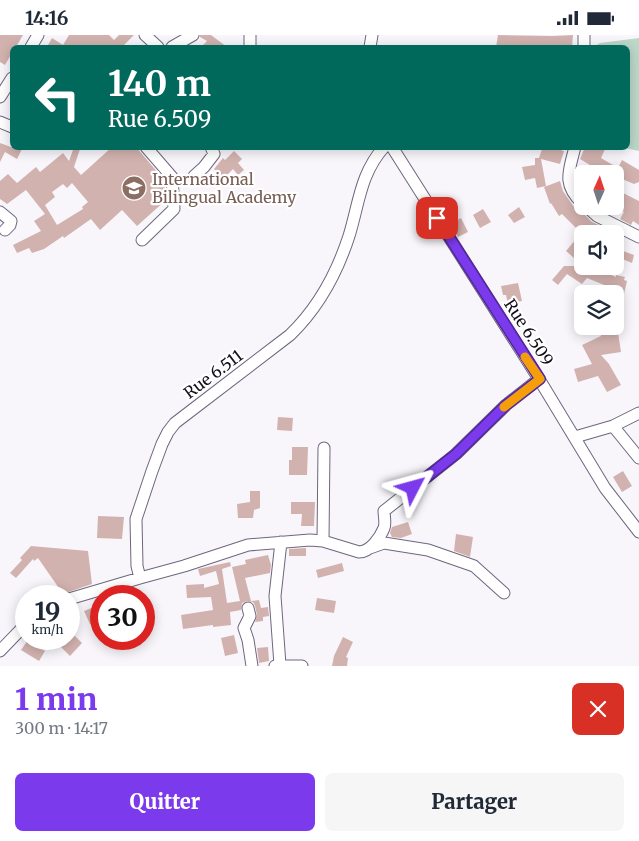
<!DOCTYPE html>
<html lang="fr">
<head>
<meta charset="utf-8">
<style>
  body { margin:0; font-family:Merriweather,serif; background:#f6f6f7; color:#1f2937; height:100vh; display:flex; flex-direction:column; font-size:19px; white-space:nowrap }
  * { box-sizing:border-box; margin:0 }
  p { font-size:16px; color:#747a83 }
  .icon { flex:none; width:28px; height:28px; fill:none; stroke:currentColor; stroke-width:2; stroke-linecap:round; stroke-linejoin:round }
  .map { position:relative; height:631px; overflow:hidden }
  .details { display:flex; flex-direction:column; background:#fff; flex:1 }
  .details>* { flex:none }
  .top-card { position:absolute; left:10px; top:10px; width:620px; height:105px; border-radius:8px; box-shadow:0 2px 12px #0003; background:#00695c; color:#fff; overflow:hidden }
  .needle { width:32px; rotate:3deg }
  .buttons { position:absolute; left:574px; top:130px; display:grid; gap:10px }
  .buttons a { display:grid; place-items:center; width:50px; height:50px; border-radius:8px; background:#fff; box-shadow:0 2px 12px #0003; font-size:25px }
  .speed { position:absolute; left:15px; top:550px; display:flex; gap:10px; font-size:25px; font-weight:700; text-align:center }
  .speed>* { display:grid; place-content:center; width:65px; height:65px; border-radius:50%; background:#fff; box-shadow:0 2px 12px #0003; line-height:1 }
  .speed small { font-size:12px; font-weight:400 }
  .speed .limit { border:8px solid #d22; background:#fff; color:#111 }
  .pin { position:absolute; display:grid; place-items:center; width:42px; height:42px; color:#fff; margin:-21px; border-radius:10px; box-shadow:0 2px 8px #0006 }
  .me { position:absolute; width:55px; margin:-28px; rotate:51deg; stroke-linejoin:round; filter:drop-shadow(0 0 4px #0008) }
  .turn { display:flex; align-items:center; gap:18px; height:105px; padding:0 15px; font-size:22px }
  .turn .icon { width:65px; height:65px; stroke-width:2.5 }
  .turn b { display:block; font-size:35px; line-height:42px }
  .round { display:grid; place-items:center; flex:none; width:52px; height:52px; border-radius:8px; background:#f6f6f7 }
  .summary { display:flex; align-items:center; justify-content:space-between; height:85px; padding:0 15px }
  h1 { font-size:30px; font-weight:800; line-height:38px; color:#7c3aed }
  .cta { display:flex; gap:10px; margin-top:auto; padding:10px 15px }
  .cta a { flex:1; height:58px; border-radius:8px; background:#7c3aed; color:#fff; font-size:20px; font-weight:800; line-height:58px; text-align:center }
  .cta a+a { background:#f6f6f7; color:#1f2937 }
  .status { display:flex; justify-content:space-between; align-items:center; height:35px; padding:0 25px; background:#fff; direction:ltr }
  .status svg { height:14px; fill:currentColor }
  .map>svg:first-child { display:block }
</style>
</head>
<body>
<div class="status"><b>14:16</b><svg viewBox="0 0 49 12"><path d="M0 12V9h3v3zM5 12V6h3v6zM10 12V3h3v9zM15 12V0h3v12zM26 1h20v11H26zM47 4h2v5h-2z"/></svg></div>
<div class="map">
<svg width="639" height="631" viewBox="0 0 639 631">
  <rect width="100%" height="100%" fill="#f8f6fb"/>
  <path fill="#bcd8c8" d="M639,3V116L625,113L628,112V12H594L600,8Z"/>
  <path fill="#d2b2af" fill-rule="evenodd" d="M0,0H23L16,12H12V18L5,30L0,27Z
    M69,0H109L114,5L119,0H134L122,12H47L52,3L63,10Z
    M200,0H211L227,12H201L207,6L200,2Z
    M498,0L552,1L573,0L572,12H496Z
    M0,108L11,112H23L17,124L5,117L0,127Z
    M74,112L80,114L74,132L81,140L112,112H136L165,146V153L163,156L166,159V165L137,191L122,175L100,195L91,184L64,203L63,201L44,214L32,218L29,213L17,218L13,210L41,196L34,186L45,179L26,155L7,169L0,164V146L8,139L17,148L36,132L40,137L63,118L69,126ZM72,148L88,167L82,172L83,174L57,190L45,170L55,162L52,157L63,149L67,153Z
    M546,112H563L562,116H564L560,129L541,124L546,151L537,153L535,143L525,145L522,132L535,130V123H539L542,114L545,115Z
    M585,112H606L601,123L618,133L622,125L639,135V147L634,149L615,141V139H605L580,124Z
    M234,116L242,124L238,128L244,135L238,140L233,134L224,143L214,134L223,123L225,125Z
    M560,146L563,156L576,175L577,174L580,175L592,187L601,191L595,199H582V213L574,223L566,216L581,198L562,179L559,181L551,168L550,169L544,152Z
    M615,154L639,166V190L633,186L631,190L620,184L624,177L615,172Z
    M519,172L525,182L514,188L508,180Z
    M483,174L491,187L480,193L473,180Z
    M461,183L468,197L458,202L450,189Z
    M615,213L634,220L632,228L615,221Z
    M564,231H574L580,236L583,231H590L616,242V240L625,242L624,245L627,246L624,259L609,255V252L587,243L582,249L567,239L558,250L552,245Z
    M518,248L522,266L508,269L506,260H503L501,251Z
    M617,291L621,317L601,320L609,329L621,350L607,357L598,341L578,347L574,334L592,329L582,310L601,301L600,294Z
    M278,382L293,383L292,396L277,395Z
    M292,412H308L307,440H289V425H292Z
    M623,436L632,451L622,457L613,442Z
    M250,456H260V473L254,475L253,483H238L237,469L250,467Z
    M291,467H315L314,491H301L302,479H291Z
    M98,481L124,482L122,504L97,503Z
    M408,487L412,499L401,503L392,502L390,498L392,492Z
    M456,499L473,502L470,522L454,516Z
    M31,511L88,516L92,549L63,559L38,523L34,526L33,524L16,543L10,538L22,525L20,523Z
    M306,513V521H289V514Z
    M268,520L271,530L270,538L245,543L251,566L259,565L261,573L268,572L269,581L263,582V586L255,587L257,580L255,571L253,567L247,566L242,568L241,575L230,577L231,590L213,592V590L183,594L181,580L213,575L211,562L187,563L186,550L204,549V553L219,549L216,536L200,541L198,534L230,527L231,531L222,534L227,568L240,566L232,532L246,529L245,525Z
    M342,528L344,536L318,543L316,535Z
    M317,563L336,566L334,578L315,575Z
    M101,569V584L90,589L84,576Z
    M69,595L82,608L70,621L59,610L65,604H69Z
    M234,600L238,618L225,621L221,603Z
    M343,602L353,607L346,622L348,623L347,631H332L334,621Z
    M28,605L45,616L39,626L21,615Z
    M268,612L269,626L259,628L257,613Z"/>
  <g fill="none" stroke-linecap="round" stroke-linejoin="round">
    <defs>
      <path id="minor" d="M145,0L158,12
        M250,0V12
        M584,0V12
        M31,12L38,0
        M172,12L193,0
        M370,12L372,0
        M0,62L12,43
        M0,87L12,92
        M392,112L539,344L605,453L639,497
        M575,112C569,136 562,149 582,168
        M194,141L204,132L214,119L211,112
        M586,171L597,181L639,202
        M0,177L11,186L10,190L5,195
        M142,205L174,174L172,142L146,112
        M613,391L639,423
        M575,402L613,391L639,378
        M323,506L324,413
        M370,513L384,508L428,515L474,531L504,558
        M140,543L184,531L248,510L310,505L323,506L359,517C370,517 380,503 384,493C386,488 384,481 384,476L456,419L506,370L539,344
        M69,564L140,543L137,531L136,484L152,436L162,409L168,397L175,388L290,300C318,273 337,238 349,201C359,169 360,139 384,112
        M248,573L250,581L244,593L248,605L252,631
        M0,616L26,589
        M280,630L275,561L281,507
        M275,631H302"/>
    </defs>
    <use href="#minor" stroke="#6e667e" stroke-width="13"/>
    <use href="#minor" stroke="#fff" stroke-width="11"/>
  </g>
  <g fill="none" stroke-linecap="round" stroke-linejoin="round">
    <defs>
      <path id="route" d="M413,453L456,419L506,370L540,344L437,183"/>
    </defs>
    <use href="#route" stroke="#51269a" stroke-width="12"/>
    <use href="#route" stroke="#7c3aed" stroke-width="9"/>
    <path stroke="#f59e0b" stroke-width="9" d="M504,372L540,344L525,322"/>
  </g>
  <defs>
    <symbol id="school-disc" viewBox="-11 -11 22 22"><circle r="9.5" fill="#8d6e63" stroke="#fff"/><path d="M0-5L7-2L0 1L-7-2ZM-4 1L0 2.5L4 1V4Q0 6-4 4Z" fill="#fff"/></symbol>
  </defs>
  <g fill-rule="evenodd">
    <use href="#school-disc" x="120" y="139" width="28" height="28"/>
  </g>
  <g text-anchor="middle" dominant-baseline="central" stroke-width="4.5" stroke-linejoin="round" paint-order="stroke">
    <g font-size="16" fill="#785e54" stroke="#fff" text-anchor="start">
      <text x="152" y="144">International<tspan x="152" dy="18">Bilingual Academy</tspan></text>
    </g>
    <g font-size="16" fill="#120f18" stroke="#fff">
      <text transform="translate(529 297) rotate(57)">Rue 6.509</text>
      <text transform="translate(213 339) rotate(-37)">Rue 6.511</text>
    </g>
  </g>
</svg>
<div class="buttons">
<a><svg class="needle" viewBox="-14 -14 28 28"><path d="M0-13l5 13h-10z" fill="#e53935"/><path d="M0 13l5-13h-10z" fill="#747a83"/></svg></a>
<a><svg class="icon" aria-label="sound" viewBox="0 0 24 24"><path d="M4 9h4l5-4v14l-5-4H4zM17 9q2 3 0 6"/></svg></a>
<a><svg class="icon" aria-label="layers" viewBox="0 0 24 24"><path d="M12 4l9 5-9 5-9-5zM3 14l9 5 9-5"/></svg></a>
</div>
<div class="speed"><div>19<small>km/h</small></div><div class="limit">30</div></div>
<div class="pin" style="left:437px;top:183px;background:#d93025"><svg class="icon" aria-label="arrive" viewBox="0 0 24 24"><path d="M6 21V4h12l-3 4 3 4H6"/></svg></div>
<svg class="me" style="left:413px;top:453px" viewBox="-20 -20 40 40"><path d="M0-17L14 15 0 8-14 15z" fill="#7c3aed" stroke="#fff" stroke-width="4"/></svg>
<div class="top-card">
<div class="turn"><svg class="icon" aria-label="left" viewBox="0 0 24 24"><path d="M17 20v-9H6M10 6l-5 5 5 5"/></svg><div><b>140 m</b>Rue 6.509</div></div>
</div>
</div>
<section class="details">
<div class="summary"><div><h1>1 min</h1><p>300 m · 14:17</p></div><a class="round" style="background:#d93025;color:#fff"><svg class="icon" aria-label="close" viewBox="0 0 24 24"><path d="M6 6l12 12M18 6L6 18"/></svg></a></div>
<div class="cta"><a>Quitter</a><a>Partager</a></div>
</section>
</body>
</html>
